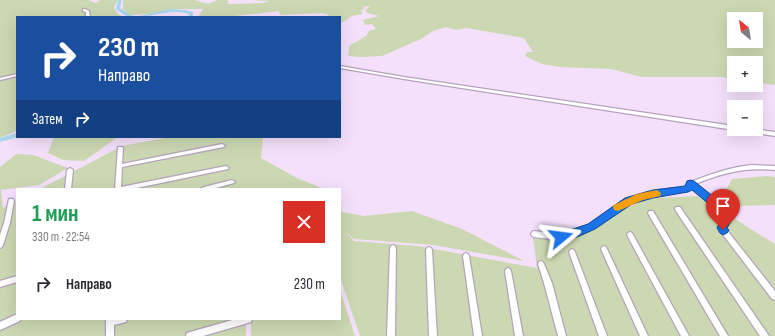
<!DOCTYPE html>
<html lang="ru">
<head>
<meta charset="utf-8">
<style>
  body { margin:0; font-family:"Sofia Sans Condensed",sans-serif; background:#f2f2f3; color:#2b2b33; height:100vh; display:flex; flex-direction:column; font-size:15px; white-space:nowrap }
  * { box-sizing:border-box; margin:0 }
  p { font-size:13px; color:#7c7c81 }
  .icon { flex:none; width:22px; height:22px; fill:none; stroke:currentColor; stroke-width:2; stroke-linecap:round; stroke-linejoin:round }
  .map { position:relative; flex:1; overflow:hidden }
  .panel { position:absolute; left:16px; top:188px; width:325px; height:132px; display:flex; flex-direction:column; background:#fff; border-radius:0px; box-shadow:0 4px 16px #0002 }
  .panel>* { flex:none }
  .guide { position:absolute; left:16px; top:16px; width:325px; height:122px; border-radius:0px; box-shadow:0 4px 16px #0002; background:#1a4fa0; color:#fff; overflow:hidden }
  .needle { width:26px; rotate:330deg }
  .tools { position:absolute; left:727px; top:12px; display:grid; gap:8px }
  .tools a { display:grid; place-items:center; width:36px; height:36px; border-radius:0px; background:#fff; box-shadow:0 4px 16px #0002; font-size:20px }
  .pin { position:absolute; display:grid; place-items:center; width:34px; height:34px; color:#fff; margin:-41px -17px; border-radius:50% 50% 50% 0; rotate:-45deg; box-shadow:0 0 4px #0007 }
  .pin .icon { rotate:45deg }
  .me { position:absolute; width:44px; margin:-22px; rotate:74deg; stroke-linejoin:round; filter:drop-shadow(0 0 3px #0008) }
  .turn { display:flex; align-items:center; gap:14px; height:84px; padding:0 16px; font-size:18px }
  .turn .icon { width:52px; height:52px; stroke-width:2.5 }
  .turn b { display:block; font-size:28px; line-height:34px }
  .then { display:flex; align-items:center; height:38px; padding:0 16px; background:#0003; gap:8px; font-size:15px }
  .round { display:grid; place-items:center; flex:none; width:42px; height:42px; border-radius:0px; background:#f2f2f3 }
  .summary { display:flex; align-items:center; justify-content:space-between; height:68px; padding:0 16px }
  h1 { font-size:24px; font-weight:700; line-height:30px; color:#1e9e55 }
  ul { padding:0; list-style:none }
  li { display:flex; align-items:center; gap:12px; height:56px; padding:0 16px }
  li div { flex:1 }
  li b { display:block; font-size:15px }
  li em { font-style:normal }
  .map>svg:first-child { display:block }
</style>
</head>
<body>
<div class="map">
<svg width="775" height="336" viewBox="0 0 775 336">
  <rect width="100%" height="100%" fill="#f4e0fb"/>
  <path fill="#ccd8b2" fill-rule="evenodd" d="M0,0H88L96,3L100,0H118L114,7L117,13L123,17H17V131L0,138Z
    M123,0H195L208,4L217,0H228V4L262,3L269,1L250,0H775V85L756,82V63H734V79L721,77H642L611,69L559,67L542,64L525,56L527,52H533L524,38L466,28L456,30L446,27L433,31L421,39L382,56L361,57L348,56L349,46L366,36L369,31L376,29L372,24L365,25L363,20L379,16L367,13L365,10L370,7L362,6L365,8L361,11L363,14L352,16L340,24V17H325L329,15L322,13L280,15L279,11C252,14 225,18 198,17L203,9H173L151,14L130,15L123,9ZM734,19H756V41H734Z
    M54,137H118L84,161L63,160L48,153Z
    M170,137H263L261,158L297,178L324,189H40L122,146Z
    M16,154L33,155L68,168L39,185L1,190L3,208L17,201V319H246V336H0V167Z
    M767,176L775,177V205L738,206L725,192L732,179Z
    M698,196L775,244V336H360L340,277V209L342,212L364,216L412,211L462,229L524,261L433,245L354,239L345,231L354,241L418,246L537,268L533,238L595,229L636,199Z
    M340,290L355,336H251V319H340Z"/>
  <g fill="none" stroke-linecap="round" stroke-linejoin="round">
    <path fill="#a8d7f1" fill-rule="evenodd" d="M118,0H122L120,8L134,17C126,17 123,14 116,9Z
      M171,9L185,10L193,12V17H189V14C171,8 153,17 136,17Z
      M17,133V137H18L0,142V138Z"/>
    <defs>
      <path id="minor" d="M83,9H85L89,11L90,17H86V12L83,11Z
        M340,66L404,77L734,126V129H736L734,130L404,79L340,68Z
        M17,74V76L0,80V78Z
        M740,129H752L775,132V136L742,131Z
        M222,144L224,145L225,146L224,147L122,167L121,187L226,166L229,168L228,169L132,189H115L118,147H122L123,148L122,164Z
        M752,165L775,166V170C744,167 723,173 695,184L728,210L731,218L725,227L726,229L775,291V300L772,299L721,232L719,227L725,218L723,213L691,188L690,190L688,191C669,193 649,194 631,202C620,207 611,216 601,224C581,238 558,241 534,237L532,236L531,234L532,232L534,231C557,235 579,233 598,219C607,212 616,204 626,199C644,191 666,189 686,187L688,183C709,175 730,167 752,165Z
        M70,168L73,170L71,189H65L67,170Z
        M232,180L234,181L235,182L234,183L212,189H201L202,188L204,187Z
        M9,199H13L14,201L10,223L3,245L2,247L0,248V235L4,223Z
        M676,207H680L769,336H760L676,211L675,209Z
        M649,211H653L728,336H720L649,215L648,213Z
        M630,232L632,233L689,336H681L627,235L628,233Z
        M393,245L395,246L396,248L395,336H387L390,248L391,246Z
        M604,246L606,247L607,249L648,336H640L601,249L602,247Z
        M429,247L431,248L432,250L437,336H429L426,250L427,248Z
        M572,249L574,250L575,252L607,336H599L569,252L570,250Z
        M466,253L468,254L469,256L482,336H474L463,256L464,254Z
        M541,261L543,262L544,264L552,283L566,336H558L544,283L538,264L539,262Z
        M508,268L510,269L511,271L523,336H515L505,271L506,269Z
        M17,276V282L0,287V281Z
        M17,314V319H20V321L0,330V322Z
        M106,319H127L126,322L114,325V336H106Z
        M236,319H252L251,322L248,323L203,336H186L187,333L190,332Z"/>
    </defs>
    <use href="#minor" stroke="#b5a3bc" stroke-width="2.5"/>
    <use href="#minor" fill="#fff" fill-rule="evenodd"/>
  </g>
  <path fill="#1a73e8" stroke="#114b97" d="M690,180L694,181L729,209L733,218L727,228L729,230L727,233L723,235L720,233L717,228L722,218L721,214L692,190L688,192L653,198L632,204L595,229L577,237L561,241L558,240L556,237L558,234L588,224L625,198L653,190L685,186L687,181Z"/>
  <path fill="#f59e0b" d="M657,190L661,193L660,196L643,200L618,211L614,210L613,207L614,205L637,194Z"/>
</svg>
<div class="tools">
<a><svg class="needle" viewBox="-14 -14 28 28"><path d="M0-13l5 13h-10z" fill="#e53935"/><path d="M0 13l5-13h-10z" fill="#7c7c81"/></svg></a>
<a>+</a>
<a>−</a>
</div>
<div class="pin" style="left:723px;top:230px;background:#d93025"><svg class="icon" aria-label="arrive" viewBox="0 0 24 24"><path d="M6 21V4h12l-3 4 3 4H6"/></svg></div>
<svg class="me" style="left:561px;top:237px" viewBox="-20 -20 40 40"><path d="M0-17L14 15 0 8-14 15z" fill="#1a73e8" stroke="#fff" stroke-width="4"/></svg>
<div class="guide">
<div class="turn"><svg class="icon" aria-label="right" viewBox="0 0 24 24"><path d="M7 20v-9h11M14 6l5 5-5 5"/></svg><div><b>230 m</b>Направо</div></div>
<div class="then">Затем<svg class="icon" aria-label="right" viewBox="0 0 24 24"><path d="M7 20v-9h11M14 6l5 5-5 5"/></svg></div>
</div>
<section class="panel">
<div class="summary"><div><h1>1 мин</h1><p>330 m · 22:54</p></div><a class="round" style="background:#d93025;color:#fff"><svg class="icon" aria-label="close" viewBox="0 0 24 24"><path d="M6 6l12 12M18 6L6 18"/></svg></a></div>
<ul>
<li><svg class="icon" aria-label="right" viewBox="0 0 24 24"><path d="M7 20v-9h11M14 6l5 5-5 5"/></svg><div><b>Направо</b></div><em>230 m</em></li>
</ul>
</section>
</div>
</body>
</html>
